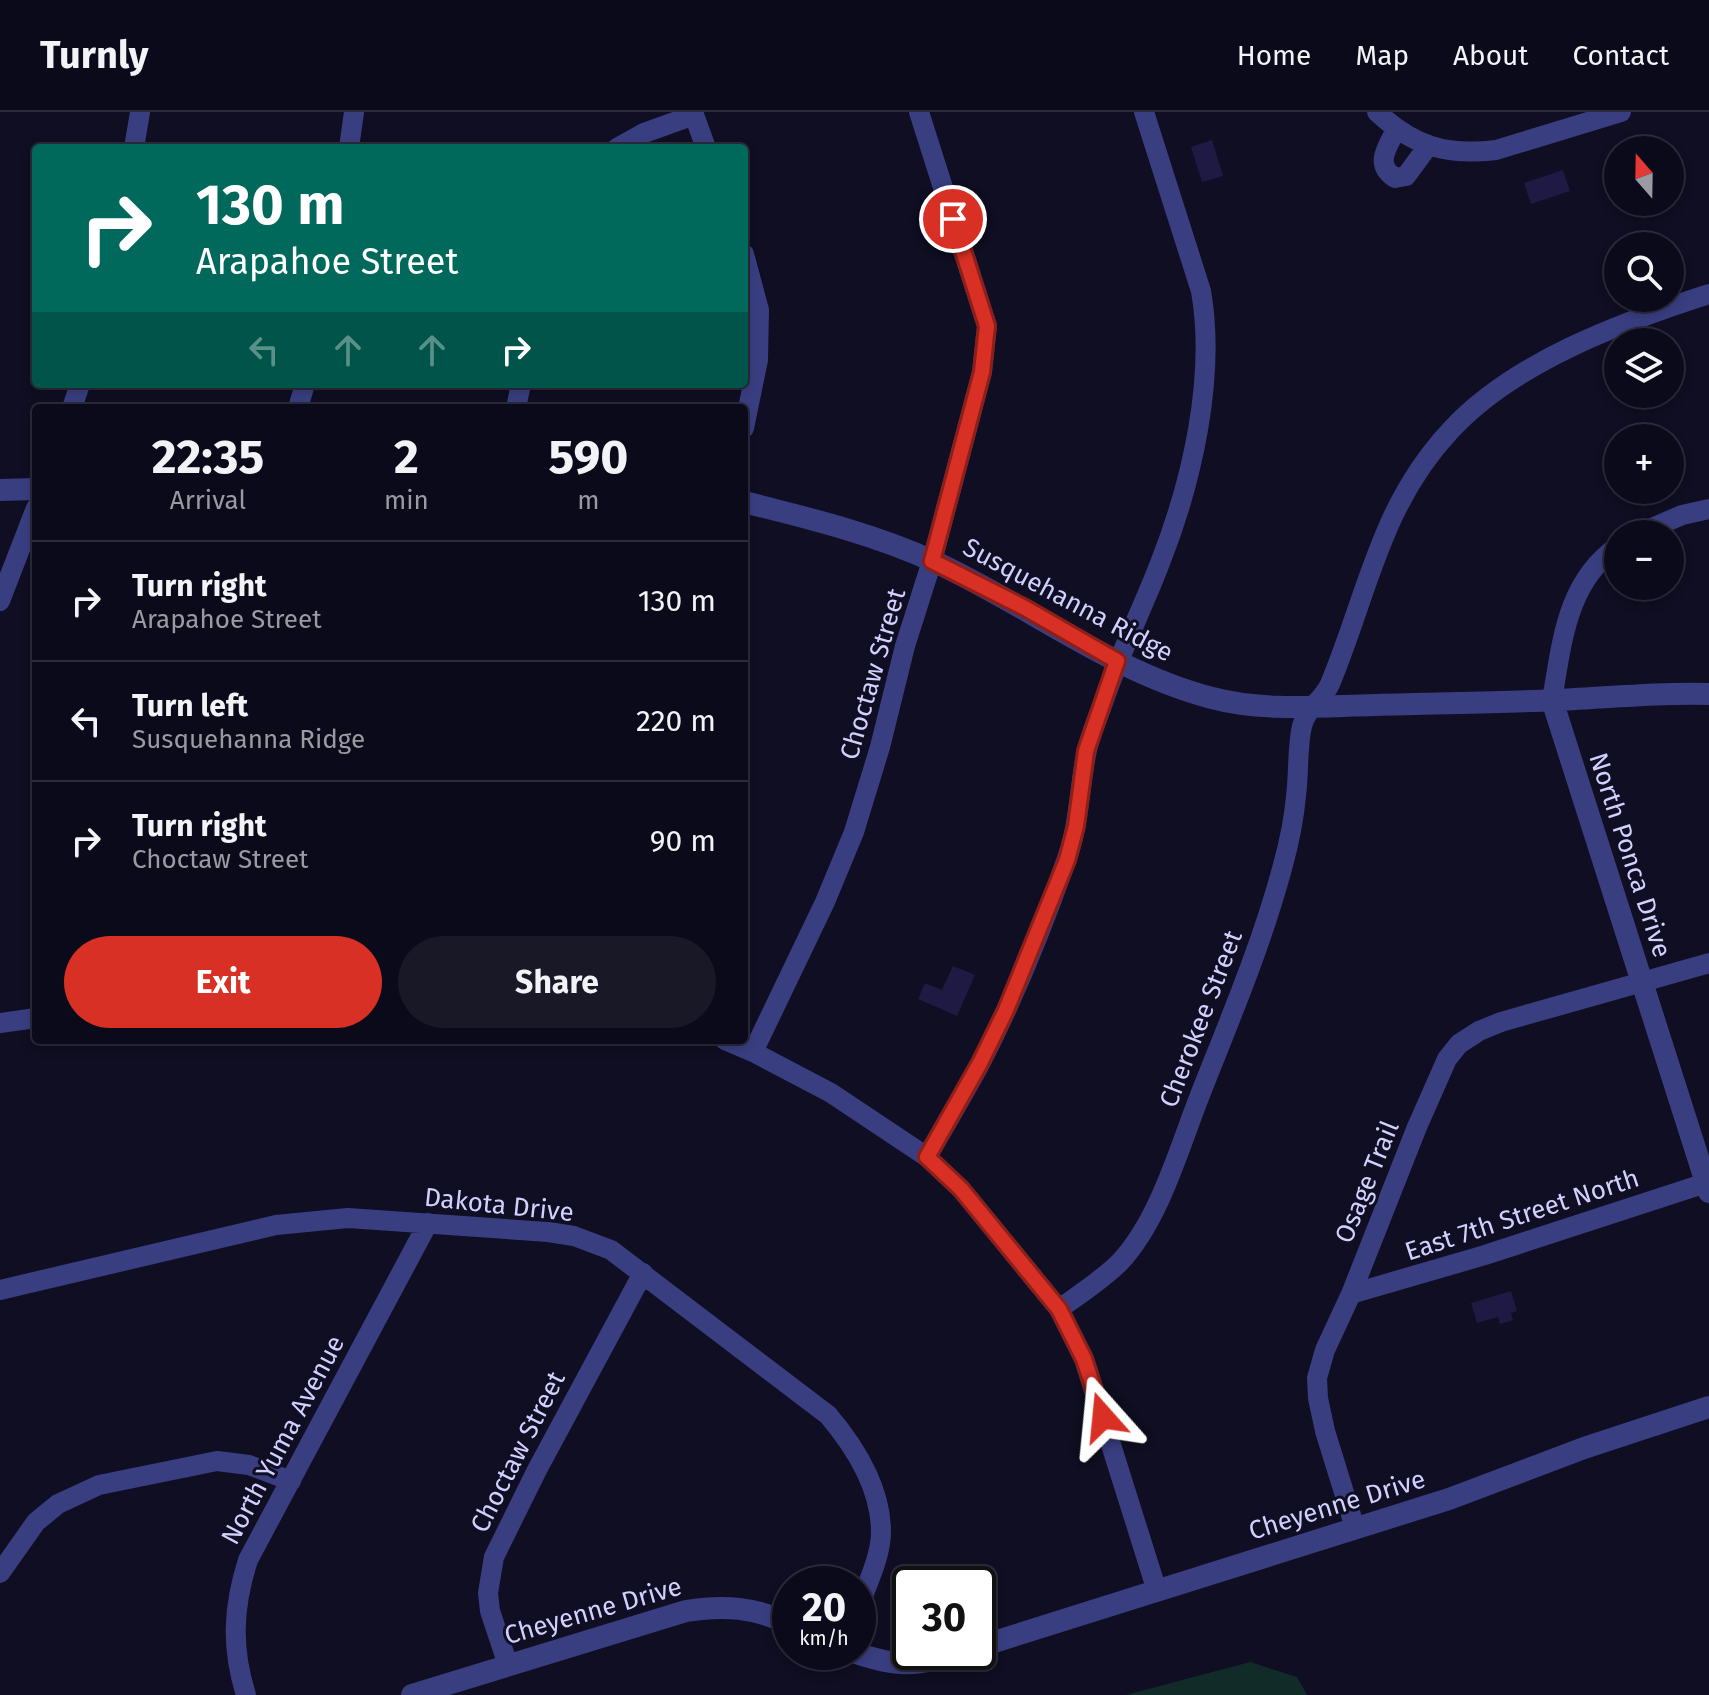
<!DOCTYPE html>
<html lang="en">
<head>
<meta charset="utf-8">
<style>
  body { margin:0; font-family:"Fira Sans",sans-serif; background:#191827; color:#f1f3f6; height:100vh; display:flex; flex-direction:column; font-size:30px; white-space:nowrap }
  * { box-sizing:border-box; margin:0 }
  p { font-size:26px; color:#9a9aa2 }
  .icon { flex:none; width:44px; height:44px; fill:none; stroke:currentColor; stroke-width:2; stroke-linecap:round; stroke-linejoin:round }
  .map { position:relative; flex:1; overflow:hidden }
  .side { position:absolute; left:32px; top:292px; width:716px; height:640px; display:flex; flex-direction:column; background:#0b0a1a; border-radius:8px; box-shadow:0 4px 12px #0003,0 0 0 2px #2b2b39 }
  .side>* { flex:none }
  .top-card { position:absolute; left:32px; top:32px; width:716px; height:244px; border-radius:8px; box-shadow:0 4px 12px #0003,0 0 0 2px #2b2b39; background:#00695c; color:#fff; overflow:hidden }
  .needle { width:52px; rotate:340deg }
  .controls { position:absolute; left:1604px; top:24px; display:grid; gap:16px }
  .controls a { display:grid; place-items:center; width:80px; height:80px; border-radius:50%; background:#0b0a1a; box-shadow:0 4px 12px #0003,0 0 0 2px #2b2b39; font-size:40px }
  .speed { position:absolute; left:772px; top:1454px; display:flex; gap:16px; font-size:40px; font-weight:700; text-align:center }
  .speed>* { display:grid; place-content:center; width:104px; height:104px; border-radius:50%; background:#0b0a1a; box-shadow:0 4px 12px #0003,0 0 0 2px #2b2b39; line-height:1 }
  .speed small { font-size:20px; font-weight:400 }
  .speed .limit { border:4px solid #111; border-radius:12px; background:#fff; color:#111 }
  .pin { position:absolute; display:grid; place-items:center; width:68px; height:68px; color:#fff; margin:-34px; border:4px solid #fff; border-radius:50%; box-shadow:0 2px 8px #0007 }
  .me { position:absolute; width:88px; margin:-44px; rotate:342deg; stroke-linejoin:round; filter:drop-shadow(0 0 6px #0008) }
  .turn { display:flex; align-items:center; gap:28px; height:168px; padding:0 32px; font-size:36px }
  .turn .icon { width:104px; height:104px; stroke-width:2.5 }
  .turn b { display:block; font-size:56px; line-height:68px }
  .lanes { display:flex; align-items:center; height:76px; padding:0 32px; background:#0003; justify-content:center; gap:40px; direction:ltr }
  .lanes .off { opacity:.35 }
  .eta { display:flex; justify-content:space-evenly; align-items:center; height:136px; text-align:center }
  .eta b { font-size:48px; font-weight:700; line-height:56px }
  .button { display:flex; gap:16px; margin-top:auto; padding:16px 32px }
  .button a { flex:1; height:92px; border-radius:48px; background:#d93025; color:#fff; font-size:32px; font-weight:700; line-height:92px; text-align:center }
  .button a+a { background:#191827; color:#f1f3f6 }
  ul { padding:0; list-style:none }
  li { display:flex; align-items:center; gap:24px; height:120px; padding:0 32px; border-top:2px solid #2b2b39 }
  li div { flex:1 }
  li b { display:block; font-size:30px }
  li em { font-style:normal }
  header { display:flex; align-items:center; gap:48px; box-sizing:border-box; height:112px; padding:0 40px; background:#0b0a1a; border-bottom:2px solid #2b2b39 }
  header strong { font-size:38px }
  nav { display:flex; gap:44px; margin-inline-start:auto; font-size:28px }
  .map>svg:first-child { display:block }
</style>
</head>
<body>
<header>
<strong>Turnly</strong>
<nav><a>Home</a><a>Map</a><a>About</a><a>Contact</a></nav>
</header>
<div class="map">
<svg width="1709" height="1583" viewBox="0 0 1709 1583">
  <rect width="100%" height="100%" fill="#0f0e22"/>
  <path fill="#112c28" d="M1250,1550L1297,1565L1307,1583H1126Z"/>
  <path fill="#1f1a43" d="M1212,28L1223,64L1202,70L1191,35Z
    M1563,58L1570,79L1531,92L1524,71Z
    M953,854L975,863L957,904L918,887L925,871L942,878Z
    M1511,1179L1517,1199L1511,1201L1513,1208L1500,1212L1498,1205L1477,1211L1471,1191Z"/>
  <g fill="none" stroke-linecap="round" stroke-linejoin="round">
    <path stroke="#393e81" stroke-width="20" d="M693,0L706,36
      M1377,0C1413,34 1446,44 1496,38L1621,0
      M1396,18C1387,36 1374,52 1395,66L1406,64L1428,34
      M134,36L140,0
      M349,36L354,0
      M617,36L644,21L694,3
      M744,142L759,198L758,248L744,316
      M72,296L80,272
      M298,296L305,272
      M516,296L521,272
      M1638,422L1682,403L1709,397
      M0,489L36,396
      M1552,588C1562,531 1566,470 1618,434
      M0,911L36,906
      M725,928L753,940L831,981L927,1045L961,1077L1059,1197L1084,1247L1157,1479
      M753,940L825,790L854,720L880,635L905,534L932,449L982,260L987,214L919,0
      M927,1045C945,1013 964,982 981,950C1014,886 1042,817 1066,749C1079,715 1079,678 1086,643C1089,625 1097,608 1103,591C1119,543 1142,498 1160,451C1192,370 1216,265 1201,179L1144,0
      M0,1178L276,1113L348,1106L548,1120L574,1124L611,1138L828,1303C856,1336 881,1376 881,1420C881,1445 866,1474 858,1497
      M1351,1182L1485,1143L1709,1070
      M1059,1197C1080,1182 1102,1168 1120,1150C1160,1107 1179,1036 1200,983C1230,907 1262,832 1283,753C1289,731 1294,707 1296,684C1299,661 1297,636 1302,614C1307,595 1323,588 1330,572C1368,481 1380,394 1450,319C1513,250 1622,210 1709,182
      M1355,1416L1325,1319L1318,1286L1317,1266L1325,1238L1351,1182L1417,1015L1447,947L1459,932L1479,919L1501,910L1709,851
      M0,1461L36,1410L58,1392L99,1373L217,1349L249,1353L291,1369
      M508,1553L490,1499L488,1481L494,1445L537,1358L643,1161
      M246,1583C231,1535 233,1495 248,1448L428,1111"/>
    <path stroke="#393e81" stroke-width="22" d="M0,378L36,377
      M744,390C808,406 874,422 935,450C1028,493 1112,560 1212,586C1265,600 1322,594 1375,593C1436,591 1497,591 1557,588C1608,586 1658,580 1709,582
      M1552,588L1709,1080
      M978,1535L1449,1387L1584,1336L1709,1295
      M853,1540C898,1556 917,1554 962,1540
      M412,1583L686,1499C724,1493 754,1495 790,1512"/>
  </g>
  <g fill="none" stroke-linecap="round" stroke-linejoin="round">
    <defs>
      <path id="route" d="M953,107L987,214L982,260L932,449L1025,496L1117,549L1086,639L1076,714L1067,748L1006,898L980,951L927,1045L961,1077L1059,1197L1084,1247L1103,1305"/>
    </defs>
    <use href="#route" stroke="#8d1f18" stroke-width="20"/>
    <use href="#route" stroke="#d93025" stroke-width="14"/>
  </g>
  <g text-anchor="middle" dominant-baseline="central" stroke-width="6" stroke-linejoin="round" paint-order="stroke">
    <g font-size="26" fill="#d1d0fe" stroke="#0f0e22">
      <text transform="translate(1068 488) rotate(28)">Susquehanna Ridge</text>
      <text transform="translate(873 562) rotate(-74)">Choctaw Street</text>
      <text transform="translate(1630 743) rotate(72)">North Ponca Drive</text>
      <text transform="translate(1201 907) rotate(-69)">Cherokee Street</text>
      <text transform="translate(1367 1070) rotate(-68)">Osage Trail</text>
      <text transform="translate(499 1093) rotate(6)">Dakota Drive</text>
      <text transform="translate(1522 1103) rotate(-18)">East 7th Street North</text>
      <text transform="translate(283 1328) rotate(-62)">North Yuma Avenue</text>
      <text transform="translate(518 1340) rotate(-63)">Choctaw Street</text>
      <text transform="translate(1337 1393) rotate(-17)">Cheyenne Drive</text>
      <text transform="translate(593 1499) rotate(-16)">Cheyenne Drive</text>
    </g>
  </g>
</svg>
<div class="controls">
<a><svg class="needle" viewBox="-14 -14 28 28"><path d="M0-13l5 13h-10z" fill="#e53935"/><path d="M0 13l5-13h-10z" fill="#9a9aa2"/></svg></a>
<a><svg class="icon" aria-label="search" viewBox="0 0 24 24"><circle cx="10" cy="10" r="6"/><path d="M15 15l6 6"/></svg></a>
<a><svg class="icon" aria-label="layers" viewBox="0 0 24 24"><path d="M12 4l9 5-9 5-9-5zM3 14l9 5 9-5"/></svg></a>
<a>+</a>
<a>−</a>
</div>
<div class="speed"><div>20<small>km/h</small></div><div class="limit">30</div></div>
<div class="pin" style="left:953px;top:107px;background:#d93025"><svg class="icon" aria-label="arrive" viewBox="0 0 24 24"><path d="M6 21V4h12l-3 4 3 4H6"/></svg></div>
<svg class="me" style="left:1103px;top:1305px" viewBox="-20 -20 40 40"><path d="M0-17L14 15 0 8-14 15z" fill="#d93025" stroke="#fff" stroke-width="4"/></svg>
<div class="top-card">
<div class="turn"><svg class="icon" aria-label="right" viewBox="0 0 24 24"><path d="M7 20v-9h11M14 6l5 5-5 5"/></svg><div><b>130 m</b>Arapahoe Street</div></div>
<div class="lanes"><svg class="icon off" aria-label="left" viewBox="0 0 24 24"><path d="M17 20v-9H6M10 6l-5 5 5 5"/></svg><svg class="icon off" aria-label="ahead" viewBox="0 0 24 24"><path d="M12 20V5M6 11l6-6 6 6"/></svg><svg class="icon off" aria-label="ahead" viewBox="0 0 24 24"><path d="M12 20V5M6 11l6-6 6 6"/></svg><svg class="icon" aria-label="right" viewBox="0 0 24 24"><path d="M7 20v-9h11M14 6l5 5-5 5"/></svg></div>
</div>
<section class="side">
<div class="eta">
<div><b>22:35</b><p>Arrival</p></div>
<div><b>2</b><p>min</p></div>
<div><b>590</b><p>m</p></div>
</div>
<ul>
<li><svg class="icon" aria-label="right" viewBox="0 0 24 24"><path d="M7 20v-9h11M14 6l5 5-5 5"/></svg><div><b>Turn right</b><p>Arapahoe Street</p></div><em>130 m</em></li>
<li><svg class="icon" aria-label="left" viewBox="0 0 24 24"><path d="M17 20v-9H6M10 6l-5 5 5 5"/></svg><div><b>Turn left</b><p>Susquehanna Ridge</p></div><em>220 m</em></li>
<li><svg class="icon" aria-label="right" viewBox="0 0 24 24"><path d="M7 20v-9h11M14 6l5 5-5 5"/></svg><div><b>Turn right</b><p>Choctaw Street</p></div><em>90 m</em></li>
</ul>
<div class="button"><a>Exit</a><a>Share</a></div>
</section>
</div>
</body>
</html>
